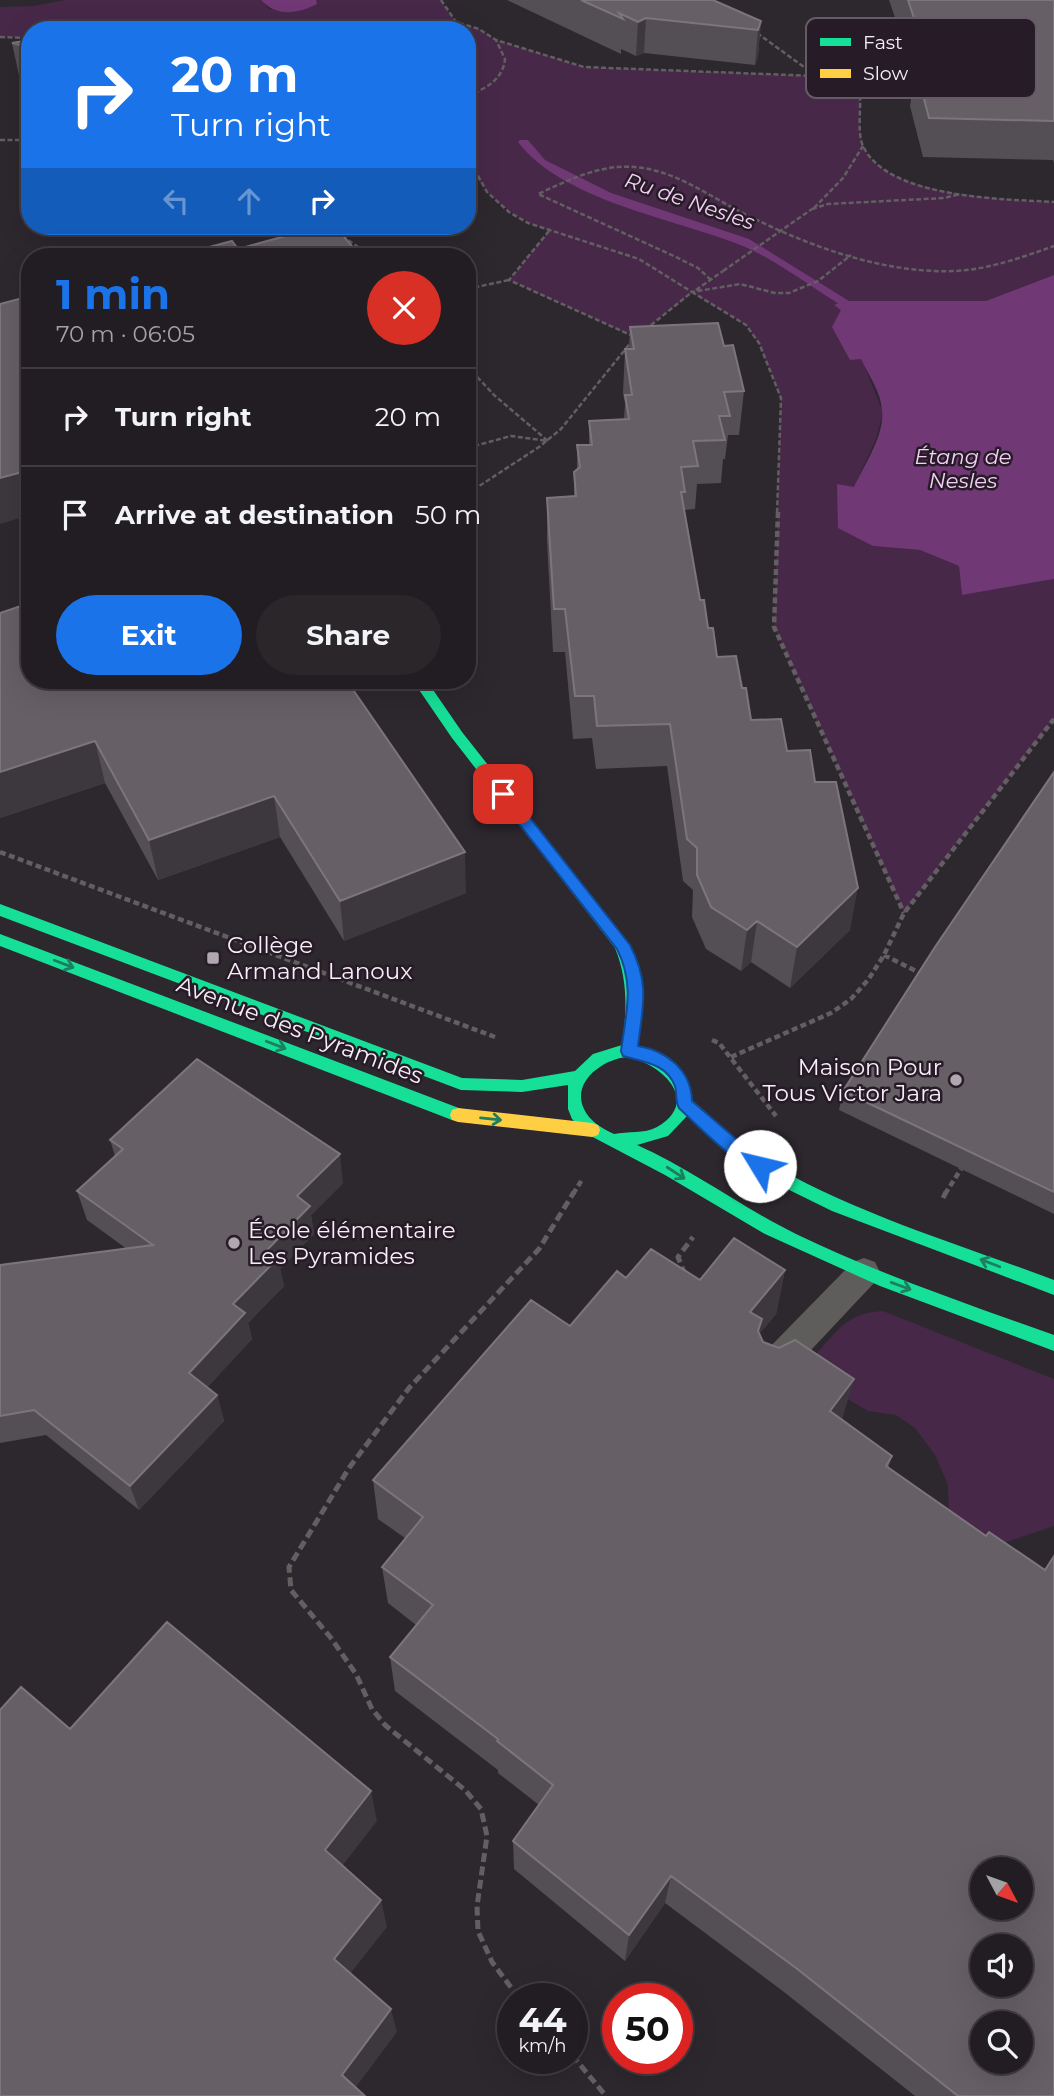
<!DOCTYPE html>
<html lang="en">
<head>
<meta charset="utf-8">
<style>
  body { margin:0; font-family:Montserrat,sans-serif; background:#2a262a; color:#f1f3f6; height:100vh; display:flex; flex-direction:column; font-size:26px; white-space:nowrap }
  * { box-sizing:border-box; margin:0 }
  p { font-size:23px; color:#a2a2a5 }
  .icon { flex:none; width:38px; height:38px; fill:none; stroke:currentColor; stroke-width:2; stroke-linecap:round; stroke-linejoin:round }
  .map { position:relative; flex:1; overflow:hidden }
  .drawer { position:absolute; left:21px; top:248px; width:455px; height:441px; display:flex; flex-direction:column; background:#221d22; border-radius:28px; box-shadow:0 7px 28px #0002,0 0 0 2px #3f3b40 }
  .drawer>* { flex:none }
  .guide { position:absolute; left:21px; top:21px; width:455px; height:214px; border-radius:28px; box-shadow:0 7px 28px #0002,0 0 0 2px #3f3b40; background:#1a73e8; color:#fff; overflow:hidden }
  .needle { width:46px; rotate:131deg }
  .fabs { position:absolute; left:970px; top:1857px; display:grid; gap:14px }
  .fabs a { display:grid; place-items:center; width:63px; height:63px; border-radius:50%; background:#221d22; box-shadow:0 7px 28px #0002,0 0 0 2px #3f3b40; font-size:35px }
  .speed { position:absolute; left:497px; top:1983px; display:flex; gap:14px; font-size:35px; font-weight:700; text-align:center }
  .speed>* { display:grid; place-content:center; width:91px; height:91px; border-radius:50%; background:#221d22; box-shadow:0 7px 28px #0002,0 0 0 2px #3f3b40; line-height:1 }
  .speed small { font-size:18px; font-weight:400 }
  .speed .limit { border:10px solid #d22; background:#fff; color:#111 }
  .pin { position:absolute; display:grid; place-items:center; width:60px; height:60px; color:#fff; margin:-30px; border-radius:14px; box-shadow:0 4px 10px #0006 }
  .me { position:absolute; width:77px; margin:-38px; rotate:306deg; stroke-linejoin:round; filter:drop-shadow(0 0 5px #0008) }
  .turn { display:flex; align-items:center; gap:24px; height:147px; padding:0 35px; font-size:32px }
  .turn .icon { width:91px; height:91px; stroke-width:2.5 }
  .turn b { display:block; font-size:49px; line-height:60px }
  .lanes { display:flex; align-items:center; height:66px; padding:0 35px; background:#0003; justify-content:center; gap:35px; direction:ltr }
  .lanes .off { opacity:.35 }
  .round { display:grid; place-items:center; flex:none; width:74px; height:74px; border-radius:37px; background:#2a262a }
  .summary { display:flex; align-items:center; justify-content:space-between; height:119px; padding:0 35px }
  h1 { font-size:42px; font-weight:700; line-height:52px; color:#1a73e8 }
  .button { display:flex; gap:14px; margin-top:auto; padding:14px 35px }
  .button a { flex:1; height:80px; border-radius:42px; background:#1a73e8; color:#fff; font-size:28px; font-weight:700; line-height:80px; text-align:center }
  .button a+a { background:#2a262a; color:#f1f3f6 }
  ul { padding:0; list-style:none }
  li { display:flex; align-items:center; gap:21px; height:98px; padding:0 35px; border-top:2px solid #3f3b40 }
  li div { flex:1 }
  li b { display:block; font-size:26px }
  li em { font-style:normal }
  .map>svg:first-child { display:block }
</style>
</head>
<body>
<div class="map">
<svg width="1054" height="2096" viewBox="0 0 1054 2096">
  <rect width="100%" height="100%" fill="#2d272e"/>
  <path fill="#472849" d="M65,0H261L269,9L316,4V0H441L456,22L479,29L496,40L584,67L816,76L860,97C861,111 859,131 863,145C880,196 1009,199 1054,202V275L986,301H843L835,305L842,310L883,412L876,439L854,487L837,485L873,546L920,550L959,566L962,595L1054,579V719L904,913L774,627L781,398L759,343L746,325L692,293L635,337L509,280L549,231C526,222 508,212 490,195C481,186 478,177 467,170V30H30V38L0,37V7L34,6Z
    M883,1311L1054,1379V1526L986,1549L949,1518L948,1485L935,1455L915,1428L896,1415L868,1411L837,1393L812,1359C835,1334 846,1312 883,1311Z"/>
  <path fill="#713876" d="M261,0H316L317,4C298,14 276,17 261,0Z
    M1054,275V579L962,595L959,566L920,550L873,546L838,528L837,484L854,487C864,465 885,435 882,410C881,392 868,374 861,359L850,360L832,327L841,310L834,305L843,301H986Z"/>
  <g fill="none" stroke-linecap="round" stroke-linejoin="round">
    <path fill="#713876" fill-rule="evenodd" d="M520,140H528L545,160L611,193L749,239L849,301L843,305L839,304C810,286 768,255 738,244C671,218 562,200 518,142Z"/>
    <path stroke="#625f61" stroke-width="2.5" stroke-dasharray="5 2.5" stroke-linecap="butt" d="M441,0L456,22L479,29L496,40L584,67L816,76L860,97C861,112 857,132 863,146C888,199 1004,199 1054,202
      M134,24L189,21L244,30
      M369,30L412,21L455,22
      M757,33L815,75
      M0,37L30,38
      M467,96C485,89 503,80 505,59L496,40
      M860,97L918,88
      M0,140H30
      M467,156L487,192L509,212L528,223L639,259L692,292L740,284L775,293H789L818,281L851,255
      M814,208L843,178L863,146
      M812,209L828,204L944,198L960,194
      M549,231L509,280L635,337
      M342,236L373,257
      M711,280L698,268L676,257L538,194C569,180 600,164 635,167C672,170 705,193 737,210C803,244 880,274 956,271C990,269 1023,257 1054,246
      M467,289L509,280
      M696,290L723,271
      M645,330L692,292L746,325L759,343L781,398L777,514
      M467,366L494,395L548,441
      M467,448L511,436L548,441
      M467,494L539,447L561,429L632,341"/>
    <path stroke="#625f61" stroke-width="4.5" stroke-dasharray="6 3.5" stroke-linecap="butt" d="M778,512L774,627L904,913
      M0,852L495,1037
      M884,955L924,975
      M712,1040L719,1043L776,1116
      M731,1057L831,1013L851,999L868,980L884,955L904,913L1054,719
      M573,1194L583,1178
      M945,1194L961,1169"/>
    <path stroke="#625f61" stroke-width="5" stroke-dasharray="9 4.5" stroke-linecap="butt" d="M943,1198L946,1192
      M685,1275L678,1257L693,1237
      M519,1998L492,1962L478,1931L477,1906L487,1836L481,1809L465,1790L385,1725L372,1709L356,1674L331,1638L291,1590L289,1567L349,1468L409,1388L539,1249L574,1192
      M572,2055L606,2096"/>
    <path fill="#5e5d5b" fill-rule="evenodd" d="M864,1258L875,1262L880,1272L875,1282L781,1382L769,1386L757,1382L752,1371L757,1360L853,1262Z"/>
    <path fill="#16e098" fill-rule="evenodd" d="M413,681H427L462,732L627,941C645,974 643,1010 638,1046C665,1052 690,1071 692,1100C712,1118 731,1139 753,1153C840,1209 956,1243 1054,1280V1295L832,1211L771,1181L738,1161L687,1116L668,1136L637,1145C693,1170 741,1207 796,1234C879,1274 967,1304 1054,1335V1351L880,1286L765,1234L665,1175L587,1134L572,1119L568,1109V1085L522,1092L461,1090L0,916V904L462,1078L522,1080L575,1071L593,1054L622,1045C627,1011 628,980 615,948L452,738ZM627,1057C661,1063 702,1101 657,1127C644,1134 628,1131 614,1134C603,1129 589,1121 584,1109C571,1082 603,1059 627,1057Z
      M0,934L464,1110L466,1115L464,1120H452L0,946Z"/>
    <path fill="#ffcf43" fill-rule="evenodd" d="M458,1108L592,1123L598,1125L600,1130L598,1135L592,1137L458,1122L452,1120L450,1115L452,1110Z"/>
    <path stroke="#625f61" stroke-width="2.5" stroke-dasharray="5 2.5" stroke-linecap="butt" d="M723,271L812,209"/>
  </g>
  <path fill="#544f54" d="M507,0H713L761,21L758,56L755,65L644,53L636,56L621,49V54Z
    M889,0H1054V163L1053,160L923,157L910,106L915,76Z
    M30,40V87L21,85L12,43Z
    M630,327L724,346L744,391L739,435H728L725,459H723L721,483L697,484L695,509L684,510L700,600L717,657L742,688L751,720L787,751L815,782L850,930L790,988L751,962L741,971L706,949L692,917L693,890L683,881L667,766L596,769L592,738L573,739L565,652H553L547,541V498L574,496V472L577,470V445H589V421L624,419L625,403L623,393L625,349H629Z
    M0,613L347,681L466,893L344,941L280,837L158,880L105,783L0,818Z
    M1054,772V1214L839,1110L843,1091Z
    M110,1140L343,1183L311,1215L314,1234L280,1269L284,1286L248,1323L252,1339L207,1387L217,1395L224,1421L139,1510L46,1435L0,1443V1265L127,1249L87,1220L77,1191L115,1156Z
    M785,1270L776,1314L759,1334L763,1342L842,1419L892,1456L888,1468L1054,2096H915L784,1992L665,1903L625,1961L514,1869L513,1841L539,1805L498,1773V1770L395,1691L390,1657L416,1625L388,1603L382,1567L405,1538L378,1519L373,1480L570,1326L626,1278L700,1280Z"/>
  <path fill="#3d383e" d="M646,18L644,53L636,56L638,22Z
    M761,21L758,56L755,65L758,30Z
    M473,358L474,400L467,402V359Z
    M30,470V515L0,524V478Z
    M95,741L105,783L0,818V772Z
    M274,796L280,837L158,880L149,840Z
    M465,852L466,893L344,941L340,901Z
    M858,888L850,930L790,988L797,947Z
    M757,921L751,962L741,971L747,930Z
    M340,1154L343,1183L311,1215L314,1234L280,1269L284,1286L248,1323L252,1339L197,1399L189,1373L267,1250L297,1196Z
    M785,1270L776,1314L759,1334L750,1312Z
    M854,1379L842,1420L830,1411Z
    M217,1395L224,1421L139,1510L130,1486Z
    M371,1791L377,1821L333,1878L325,1850Z
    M671,1876L665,1903L625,1961L629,1935Z
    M381,1900L387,1927L342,1984L334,1959Z
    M391,2009L397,2032L350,2095L342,2075Z"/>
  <path fill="#666066" stroke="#7c767c" stroke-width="2" fill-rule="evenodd" d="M581,0H713L761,21L758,30L646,18L638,22L619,13L623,19Z
    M908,0H1054V121L929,118L916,68L931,69Z
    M129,21L165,30H83Z
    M30,40V47L12,43Z
    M322,226H335L361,257H172L232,241L238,249Z
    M150,252L153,257H132Z
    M30,296V470L0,478V304Z
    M718,323L724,346L733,345L744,391L724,392L730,416H719L725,440L693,441L698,466L681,467L685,492H681L700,600H704L708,628H713L717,657L736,656L742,688H746L751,720L781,719L787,751L810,750L815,782H836L858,888L797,947L757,921L747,930L711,907L697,875V848L687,839L670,724L597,726L594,696H575L565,609H554L547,498L576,496L574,472L580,467L577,445H592L589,421L629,419L625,395H632L625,349H634L630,327Z
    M467,351L473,358L467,359Z
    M30,603V681H347L465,852L340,901L274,796L149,840L95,741L0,772V613Z
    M1054,772V1192L843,1091L935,947Z
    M197,1059L340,1154L297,1196L310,1206L267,1250L278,1258L233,1304L245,1313L189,1373L217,1395L130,1486L34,1410L0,1416V1265L153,1245L77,1191L123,1149L110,1140Z
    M734,1238L785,1270L750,1312L762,1319L758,1331L763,1342L779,1348L795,1340L854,1379L830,1411L892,1456L886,1466L986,1536L989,1532L1045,1570L1054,1556V2096H958L796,1968L671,1876L629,1935L513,1841L553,1785L497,1741L498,1739L390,1657L433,1605L382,1567L423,1517L373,1480L531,1300L570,1326L617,1271L626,1278L651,1249L700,1280ZM982,1869H1020V1908H982ZM982,1946H1020V1984H982ZM982,2023H1020V2062H982Z
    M167,1622L371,1791L325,1850L381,1900L334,1959L391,2009L342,2075L365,2096H0V1710L21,1687L70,1729Z"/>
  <defs><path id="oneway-shaft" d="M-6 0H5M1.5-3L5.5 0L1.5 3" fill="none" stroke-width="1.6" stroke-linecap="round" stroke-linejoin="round" transform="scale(1.75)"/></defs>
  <g stroke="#1e7e60">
    <use href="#oneway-shaft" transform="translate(64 964) rotate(21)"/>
    <use href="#oneway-shaft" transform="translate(276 1045) rotate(21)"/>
    <use href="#oneway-shaft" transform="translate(491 1119) rotate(6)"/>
    <use href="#oneway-shaft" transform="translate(676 1173) rotate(33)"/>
    <use href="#oneway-shaft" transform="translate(990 1263) rotate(-159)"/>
    <use href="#oneway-shaft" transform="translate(901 1286) rotate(20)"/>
  </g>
  <path fill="#1a73e8" stroke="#114b97" stroke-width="2" d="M503,789L508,790L630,945C650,984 643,1005 638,1046C667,1051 691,1070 692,1101L750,1151L766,1161L768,1166L766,1171C747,1177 694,1122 679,1108C675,1101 677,1093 675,1086C666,1063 643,1062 623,1056L621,1051C626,1013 635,985 617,949L498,797L496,794Z"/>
  <g fill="#b0a8b1" stroke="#261b27" stroke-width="2.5">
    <rect x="206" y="951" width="14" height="14" rx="3.5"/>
    <circle cx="956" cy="1080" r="7"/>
    <circle cx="234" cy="1243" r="7"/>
  </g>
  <g text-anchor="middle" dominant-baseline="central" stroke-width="5" stroke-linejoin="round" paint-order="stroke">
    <g font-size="21" font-style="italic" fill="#f3d0f4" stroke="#261b27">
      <text transform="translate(690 201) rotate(19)">Ru de Nesles</text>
      <text x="963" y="456">Étang de<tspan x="963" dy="24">Nesles</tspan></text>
    </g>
    <g font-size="23" fill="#f7eef7" stroke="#261b27" text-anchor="start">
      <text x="227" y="945">Collège<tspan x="227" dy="26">Armand Lanoux</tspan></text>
      <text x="942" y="1067" text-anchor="end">Maison Pour<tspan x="942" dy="26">Tous Victor Jara</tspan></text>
      <text x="248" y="1230">École élémentaire<tspan x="248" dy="26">Les Pyramides</tspan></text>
    </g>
    <g font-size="23" fill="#f7eef7" stroke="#261b27">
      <text transform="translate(300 1030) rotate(21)">Avenue des Pyramides</text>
    </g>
  </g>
  <rect x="806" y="18" width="230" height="80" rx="10" fill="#261b27" stroke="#655a65" stroke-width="2"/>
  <rect x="820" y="38" width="31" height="8" fill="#16e098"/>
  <rect x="820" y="69" width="31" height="9" fill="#ffcf43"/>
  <g font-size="19" fill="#f7eef7">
    <text x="863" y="49">Fast</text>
    <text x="863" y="80">Slow</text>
  </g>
</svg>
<div class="fabs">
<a><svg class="needle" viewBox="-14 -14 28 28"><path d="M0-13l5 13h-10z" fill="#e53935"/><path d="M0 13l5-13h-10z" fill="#a2a2a5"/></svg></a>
<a><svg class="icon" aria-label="sound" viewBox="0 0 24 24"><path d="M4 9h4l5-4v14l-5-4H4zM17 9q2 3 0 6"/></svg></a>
<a><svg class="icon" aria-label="search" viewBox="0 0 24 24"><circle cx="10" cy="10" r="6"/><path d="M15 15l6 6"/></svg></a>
</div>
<div class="speed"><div>44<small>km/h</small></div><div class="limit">50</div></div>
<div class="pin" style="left:503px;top:794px;background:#d93025"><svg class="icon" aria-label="arrive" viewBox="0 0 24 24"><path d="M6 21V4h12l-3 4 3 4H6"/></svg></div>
<svg class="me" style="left:760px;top:1166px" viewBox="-20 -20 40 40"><circle r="19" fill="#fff"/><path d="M0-13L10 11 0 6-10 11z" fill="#1a73e8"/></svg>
<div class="guide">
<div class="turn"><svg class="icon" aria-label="right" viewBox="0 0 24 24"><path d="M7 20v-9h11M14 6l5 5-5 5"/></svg><div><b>20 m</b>Turn right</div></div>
<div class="lanes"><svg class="icon off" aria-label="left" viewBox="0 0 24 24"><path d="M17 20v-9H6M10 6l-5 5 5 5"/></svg><svg class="icon off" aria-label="ahead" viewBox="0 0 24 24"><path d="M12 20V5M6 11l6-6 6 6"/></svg><svg class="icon" aria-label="right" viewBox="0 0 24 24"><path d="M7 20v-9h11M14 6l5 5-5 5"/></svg></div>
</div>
<section class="drawer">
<div class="summary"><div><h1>1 min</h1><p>70 m · 06:05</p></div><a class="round" style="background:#d93025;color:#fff"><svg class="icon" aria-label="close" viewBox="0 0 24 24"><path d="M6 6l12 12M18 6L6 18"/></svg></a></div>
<ul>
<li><svg class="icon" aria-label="right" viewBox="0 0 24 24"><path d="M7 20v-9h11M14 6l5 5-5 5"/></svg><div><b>Turn right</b></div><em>20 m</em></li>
<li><svg class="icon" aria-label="arrive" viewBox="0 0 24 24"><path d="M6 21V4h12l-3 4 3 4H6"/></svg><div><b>Arrive at destination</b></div><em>50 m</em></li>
</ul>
<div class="button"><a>Exit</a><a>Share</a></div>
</section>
</div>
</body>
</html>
